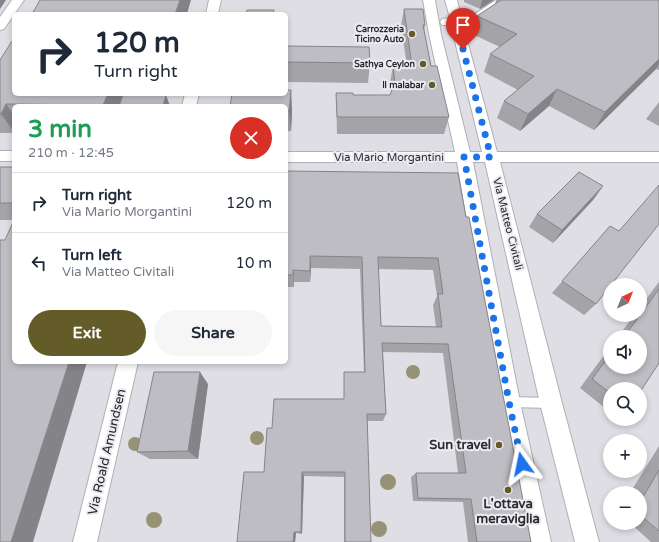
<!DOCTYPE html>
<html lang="en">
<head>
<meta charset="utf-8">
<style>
  body { margin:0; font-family:"Varela Round",sans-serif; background:#f6f6f7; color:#1f2937; height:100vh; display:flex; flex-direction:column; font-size:15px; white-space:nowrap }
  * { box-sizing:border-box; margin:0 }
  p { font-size:13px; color:#747a83 }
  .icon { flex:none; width:22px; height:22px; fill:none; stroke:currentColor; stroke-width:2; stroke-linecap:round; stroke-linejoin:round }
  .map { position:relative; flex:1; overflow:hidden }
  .details { position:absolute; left:12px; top:104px; width:276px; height:260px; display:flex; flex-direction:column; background:#fff; border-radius:6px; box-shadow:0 2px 6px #0003 }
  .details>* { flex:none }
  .top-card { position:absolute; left:12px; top:12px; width:276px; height:84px; border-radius:6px; box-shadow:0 2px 6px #0003; background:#fff; color:#1f2937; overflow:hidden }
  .needle { width:26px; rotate:43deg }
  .controls { position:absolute; left:603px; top:278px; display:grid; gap:8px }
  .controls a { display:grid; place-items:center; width:44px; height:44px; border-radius:50%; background:#fff; box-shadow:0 2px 6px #0003; font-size:20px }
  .pin { position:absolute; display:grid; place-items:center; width:34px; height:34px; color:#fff; margin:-41px -17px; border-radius:50% 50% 50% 0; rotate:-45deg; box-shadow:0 0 4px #0007 }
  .pin .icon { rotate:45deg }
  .me { position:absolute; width:44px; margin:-22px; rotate:348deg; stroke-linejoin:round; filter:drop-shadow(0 0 3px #0008) }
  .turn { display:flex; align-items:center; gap:14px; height:84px; padding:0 16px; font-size:18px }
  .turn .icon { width:52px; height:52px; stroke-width:2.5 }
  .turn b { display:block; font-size:28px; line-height:34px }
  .round { display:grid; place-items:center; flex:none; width:42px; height:42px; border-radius:21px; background:#f6f6f7 }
  .headline { display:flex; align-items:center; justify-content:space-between; height:68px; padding:0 16px }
  h1 { font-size:24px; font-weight:700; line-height:30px; color:#1e9e55 }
  .button { display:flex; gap:8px; margin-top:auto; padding:8px 16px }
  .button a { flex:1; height:46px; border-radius:24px; background:#635c29; color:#fff; font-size:16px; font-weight:700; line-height:46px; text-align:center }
  .button a+a { background:#f6f6f7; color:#1f2937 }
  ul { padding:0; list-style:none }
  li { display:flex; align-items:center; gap:12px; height:60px; padding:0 16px; border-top:1px solid #e0e1e3 }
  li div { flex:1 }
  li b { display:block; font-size:15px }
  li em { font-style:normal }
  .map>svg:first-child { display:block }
</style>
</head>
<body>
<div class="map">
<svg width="659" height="542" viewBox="0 0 659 542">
  <rect width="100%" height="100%" fill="#dfdee5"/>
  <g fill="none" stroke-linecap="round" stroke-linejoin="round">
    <defs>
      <path id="lane" d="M509,397L551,398L555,399L556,403L555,407L551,408L509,407L505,406L504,402L505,398Z"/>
      <path id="street" d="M12,0H24L4,29L0,30V17Z
        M209,0H221L218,14H206Z
        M423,0H435L441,34L470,152H482L451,25H442L440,22L442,19L450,18L445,0H457L461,18H469L496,0H510L476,24L463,25L497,152H659V162H500L562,403L599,542H575L540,403L485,162H473L520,402L551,542H527L498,402L457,162H286V152H455L429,34Z
        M185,94H199L196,106H182Z
        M0,151H14V161H0Z
        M118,362H138L97,542H73Z"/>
    </defs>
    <use href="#lane" stroke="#afafb5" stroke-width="2"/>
    <use href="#street" stroke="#afafb5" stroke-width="2"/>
    <use href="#lane" fill="#fff" fill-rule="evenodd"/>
    <use href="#street" fill="#fff" fill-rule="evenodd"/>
  </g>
  <g fill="#969275">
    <circle cx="413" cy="372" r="7"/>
    <circle cx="257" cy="438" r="7"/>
    <circle cx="135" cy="444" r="7"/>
    <circle cx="388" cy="482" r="8"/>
    <circle cx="154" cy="520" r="8"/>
    <circle cx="379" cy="529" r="8"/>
  </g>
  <path fill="#a3a3a8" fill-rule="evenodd" d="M464,0H494L480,9L464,2Z
    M496,0H659V70L656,69L594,130L549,106L520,131L497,118L504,101L518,90L484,72L490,54L500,47L472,34L477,16L495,4Z
    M404,9L425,25L424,31L431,66L449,117L444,134H337L336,93L353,95H390L391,92L390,83L393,66H407L401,26Z
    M286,46L370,63L368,83L286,82Z
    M0,60L14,94H124V95L170,106H14V133H0Z
    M291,90L292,110L291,131H286V106Z
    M659,102V126L646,119Z
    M0,167H14V220H0Z
    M286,171L466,217L531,542H468L463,502L413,501L411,477L416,473H458L443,353L383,352L386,414L383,421H367L371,542H344V477L304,476L302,534L296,533L295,542H237L264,472L272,428L344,399V372H364L360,269L311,268L310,282H294V287H286ZM378,269L433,270L437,296L433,305L436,327L381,326Z
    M603,186L593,200L553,243L529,227L537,214Z
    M610,226L596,304L584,315L552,293Z
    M659,282V363L610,389V412L580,388L610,347V367L640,337H618L634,315H640V307Z
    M208,384L198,459H150L137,452Z
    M659,446V542H651L630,523H640V493H630Z"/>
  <path fill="#848488" d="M0,0H6L0,9Z
    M180,0H191L187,14H175Z
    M482,0H494L480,9Z
    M659,59V64L656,69L594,130L605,112Z
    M557,89L549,106L520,131L528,114Z
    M291,90L292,110L291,131L289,111Z
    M108,94H124L120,106H104L103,105Z
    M166,95L170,106H163Z
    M6,104L14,115V132L1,114Z
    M603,186L593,200L553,243L562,230Z
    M310,256L311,268L310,282Z
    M293,270L294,282V287L293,275Z
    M69,362H87L33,542H11Z
    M200,372L208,384L198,459L188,451Z
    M302,472L304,476L302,534L301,532Z
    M294,532L296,533L295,542H293Z"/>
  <path fill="#bdbdc3" stroke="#848488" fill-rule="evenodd" d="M40,0H180L175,14H32Z
    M501,0H659V59L605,112L557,89L528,114L504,101L534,76L490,54L517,34L477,16Z
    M404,9H423L425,25H423L431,66H437L449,117H337L336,93H353V95H390L395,83L393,66H412Z
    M247,10H274L273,14H246Z
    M14,38V94H108L103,105L6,104L1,114H0V60Z
    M286,46L369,47L370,63L286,62Z
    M286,90H291L289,111H286V106H230L232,94H286Z
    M123,95H166L163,106H119Z
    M0,167H14V203H0Z
    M286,171L458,173L466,217H469L531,542H477L471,499L418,498L416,473H466L448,344L382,343L386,414H367L371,542H345V472H302L301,532H294L293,542H237L244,472H264L267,428H272L274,399H344V372H365L362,257L310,256V271L293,270V275H286ZM378,257L438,258L443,294H438L442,327L381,326Z
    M579,172L603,186L562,230L537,214Z
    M659,185V224L596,304L562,281L610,226L619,231Z
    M14,220V362H69L11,542H0V240H5Z
    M659,289V363L640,392V389H610V393L592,379L610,355V367H640V337H624Z
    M154,372H200L188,451L137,452Z
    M659,470V531L640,515V502Z"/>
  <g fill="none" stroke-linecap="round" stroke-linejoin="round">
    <path stroke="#1a73e8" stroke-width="7" stroke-dasharray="0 12.6" d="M463,49L491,157H464L509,402L522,464"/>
  </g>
  <g fill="#635c29" stroke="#ecebf2" stroke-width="1.5">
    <circle cx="412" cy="34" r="4"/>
    <circle cx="423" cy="64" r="4"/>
    <circle cx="432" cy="85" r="4"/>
    <circle cx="499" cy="445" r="4"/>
    <circle cx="508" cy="490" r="4"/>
  </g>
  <g text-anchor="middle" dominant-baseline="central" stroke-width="4" stroke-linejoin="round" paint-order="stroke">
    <g font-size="9" font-weight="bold" fill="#2a2a2d" stroke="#ecebf2" text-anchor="end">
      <text x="404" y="29">Carrozzeria<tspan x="404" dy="10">Ticino Auto</tspan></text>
      <text x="415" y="64">Sathya Ceylon</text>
      <text x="424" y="85">Il malabar</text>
    </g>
    <g font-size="11" fill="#2a2a2d" stroke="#ecebf2">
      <text x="389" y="157">Via Mario Morgantini</text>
      <text transform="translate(508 224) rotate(76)">Via Matteo Civitali</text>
    </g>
    <g font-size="13" font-weight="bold" fill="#2a2a2d" stroke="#ecebf2" text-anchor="end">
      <text x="491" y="445">Sun travel</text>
      <text x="508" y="504" text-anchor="middle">L'ottava<tspan x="508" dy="15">meraviglia</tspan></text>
    </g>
    <g font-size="13" fill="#2a2a2d" stroke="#ecebf2">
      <text transform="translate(107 452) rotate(-77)">Via Roald Amundsen</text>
    </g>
  </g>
</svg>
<div class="controls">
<a><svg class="needle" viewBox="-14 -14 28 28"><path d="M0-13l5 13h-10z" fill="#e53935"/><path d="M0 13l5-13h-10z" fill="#747a83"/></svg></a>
<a><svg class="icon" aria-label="sound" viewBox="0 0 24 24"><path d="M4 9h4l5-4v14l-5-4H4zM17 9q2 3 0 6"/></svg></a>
<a><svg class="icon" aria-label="search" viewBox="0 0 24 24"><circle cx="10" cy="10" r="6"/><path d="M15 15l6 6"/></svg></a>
<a>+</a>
<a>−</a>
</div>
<div class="pin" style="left:463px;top:49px;background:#d93025"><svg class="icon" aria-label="arrive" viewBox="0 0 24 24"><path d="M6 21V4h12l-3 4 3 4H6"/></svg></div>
<svg class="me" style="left:522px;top:464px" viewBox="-20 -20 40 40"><path d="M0-17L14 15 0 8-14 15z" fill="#1a73e8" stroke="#fff" stroke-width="4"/></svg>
<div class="top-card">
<div class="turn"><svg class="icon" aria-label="right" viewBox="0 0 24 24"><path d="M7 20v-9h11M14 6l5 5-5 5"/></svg><div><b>120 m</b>Turn right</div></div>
</div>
<section class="details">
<div class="headline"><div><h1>3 min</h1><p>210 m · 12:45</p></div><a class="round" style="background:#d93025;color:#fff"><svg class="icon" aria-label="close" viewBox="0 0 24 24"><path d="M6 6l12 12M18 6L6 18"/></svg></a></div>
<ul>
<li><svg class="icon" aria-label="right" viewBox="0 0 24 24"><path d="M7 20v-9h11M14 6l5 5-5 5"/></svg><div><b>Turn right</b><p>Via Mario Morgantini</p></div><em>120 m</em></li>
<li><svg class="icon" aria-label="left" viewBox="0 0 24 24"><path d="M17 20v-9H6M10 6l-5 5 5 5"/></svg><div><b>Turn left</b><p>Via Matteo Civitali</p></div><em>10 m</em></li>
</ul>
<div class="button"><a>Exit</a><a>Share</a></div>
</section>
</div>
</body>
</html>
